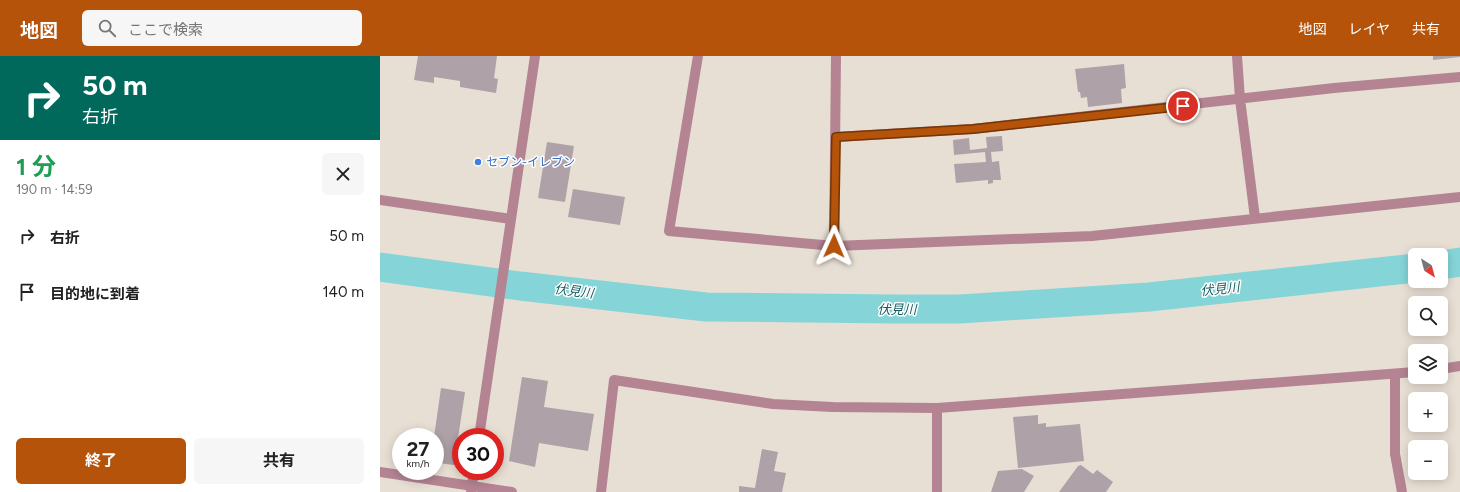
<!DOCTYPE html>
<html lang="ja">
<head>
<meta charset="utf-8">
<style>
  body { margin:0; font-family:Figtree,"Noto Sans JP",sans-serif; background:#f6f6f6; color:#222; height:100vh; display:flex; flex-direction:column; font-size:15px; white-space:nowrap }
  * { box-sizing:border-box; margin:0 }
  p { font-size:13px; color:#767676 }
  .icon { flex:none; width:22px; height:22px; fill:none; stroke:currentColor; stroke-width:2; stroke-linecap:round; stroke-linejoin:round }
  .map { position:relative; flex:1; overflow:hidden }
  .drawer { display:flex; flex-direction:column; background:#fff; width:380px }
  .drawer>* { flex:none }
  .guide { background:#00695c; color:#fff; overflow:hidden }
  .needle { width:26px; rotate:144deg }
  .controls { position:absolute; left:1028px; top:192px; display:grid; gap:8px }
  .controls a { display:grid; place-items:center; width:40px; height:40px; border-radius:6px; background:#fff; box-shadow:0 2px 10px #0003; font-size:20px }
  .speed { position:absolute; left:12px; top:372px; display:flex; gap:8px; font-size:20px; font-weight:700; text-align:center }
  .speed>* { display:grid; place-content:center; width:52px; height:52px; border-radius:50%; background:#fff; box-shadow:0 2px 10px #0003; line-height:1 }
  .speed small { font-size:10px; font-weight:400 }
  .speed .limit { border:6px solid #d22; background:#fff; color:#111 }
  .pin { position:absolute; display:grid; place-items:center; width:34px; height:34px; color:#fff; margin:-17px; border:2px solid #fff; border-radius:50%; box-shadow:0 1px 4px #0007 }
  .me { position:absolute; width:44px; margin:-22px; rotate:1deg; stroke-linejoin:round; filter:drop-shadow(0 0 3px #0008) }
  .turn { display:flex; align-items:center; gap:14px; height:84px; padding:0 16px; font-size:18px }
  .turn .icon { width:52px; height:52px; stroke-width:2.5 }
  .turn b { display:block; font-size:28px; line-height:34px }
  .round { display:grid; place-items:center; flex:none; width:42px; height:42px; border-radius:6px; background:#f6f6f6 }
  .summary { display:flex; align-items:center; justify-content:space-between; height:68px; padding:0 16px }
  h1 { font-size:24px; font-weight:700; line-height:30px; color:#1e9e55 }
  .primary-button { display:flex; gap:8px; margin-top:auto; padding:8px 16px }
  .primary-button a { flex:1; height:46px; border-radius:6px; background:#b45309; color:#fff; font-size:16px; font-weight:700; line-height:46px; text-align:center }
  .primary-button a+a { background:#f6f6f6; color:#222 }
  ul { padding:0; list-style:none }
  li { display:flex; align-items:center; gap:12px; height:56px; padding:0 16px }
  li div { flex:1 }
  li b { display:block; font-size:15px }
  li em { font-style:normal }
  header { display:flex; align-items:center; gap:24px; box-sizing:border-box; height:56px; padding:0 20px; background:#b45309; color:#fff }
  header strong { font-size:19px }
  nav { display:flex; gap:22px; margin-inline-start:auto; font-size:14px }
  .search { width:280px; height:36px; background:#f6f6f6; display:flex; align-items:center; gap:10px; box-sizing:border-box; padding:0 14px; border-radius:6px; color:#767676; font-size:15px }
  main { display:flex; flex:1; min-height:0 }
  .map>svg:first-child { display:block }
</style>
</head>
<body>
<header>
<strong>地図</strong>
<div class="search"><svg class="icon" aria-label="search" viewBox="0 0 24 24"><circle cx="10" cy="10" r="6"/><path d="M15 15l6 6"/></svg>ここで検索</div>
<nav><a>地図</a><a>レイヤ</a><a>共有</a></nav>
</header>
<main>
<section class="drawer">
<div class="guide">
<div class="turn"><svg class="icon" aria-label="right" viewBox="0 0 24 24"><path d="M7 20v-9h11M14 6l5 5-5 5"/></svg><div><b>50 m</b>右折</div></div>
</div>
<div class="summary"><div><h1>1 分</h1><p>190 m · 14:59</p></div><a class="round"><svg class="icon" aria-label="close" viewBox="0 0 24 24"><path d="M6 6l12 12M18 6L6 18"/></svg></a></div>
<ul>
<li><svg class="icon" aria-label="right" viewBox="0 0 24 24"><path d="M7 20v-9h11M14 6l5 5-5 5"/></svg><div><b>右折</b></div><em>50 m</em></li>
<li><svg class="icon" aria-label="arrive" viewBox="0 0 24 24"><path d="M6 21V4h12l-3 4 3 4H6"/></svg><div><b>目的地に到着</b></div><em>140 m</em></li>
</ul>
<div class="primary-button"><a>終了</a><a>共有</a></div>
</section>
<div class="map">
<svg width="1080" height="436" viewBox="0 0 1080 436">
  <rect width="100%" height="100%" fill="#e8dfd4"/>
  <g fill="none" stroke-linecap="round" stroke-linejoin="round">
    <path stroke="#85d5d8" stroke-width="29" d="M1061,209L1080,206
      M0,211L140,230L326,251L513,253H580L769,241L1035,212"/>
  </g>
  <path fill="#aea1a8" d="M38,0H117L114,22L118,23L116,37L80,31V25L54,21V27L34,24Z
    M1053,0H1080V1L1053,4Z
    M744,8L746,32L741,33L742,47L708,51L707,41L701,42L700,36H698L695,13Z
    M622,80L623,95L611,96L612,106L619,105L621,124H613V127L608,128V124L576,127L574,108L606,106L605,96L574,99L573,84L589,82L590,94L607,92L606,81Z
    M167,86L194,90L185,146L158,142Z
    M193,133L245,141L240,169L188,161Z
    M142,321L168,325L164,351L214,358L208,395L159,387L155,411L129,405Z
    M61,332L85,336L74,409L58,407L59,399H55L54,381Z
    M658,359V368L666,367V371L700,368L704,405L638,412L633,361Z
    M382,393L398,396L394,415L406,417L402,436H359V430L375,432Z
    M701,409L713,418L717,414L733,426L726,436H679L698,410Z
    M642,413L654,420L644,436H611L618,415Z"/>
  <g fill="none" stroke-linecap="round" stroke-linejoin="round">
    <path stroke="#b48492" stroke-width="10" d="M318,0L289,175L454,190L712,180L1080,141
      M857,0L860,43L875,162
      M456,81L593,73L954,32L1080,21
      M0,144L131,163
      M454,190L456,0
      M1061,313L1080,310
      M1015,318V398L1022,436
      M557,352V436
      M99,381L155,0
      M0,416L132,436
      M91,436L94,415
      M221,436L234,324L393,348L453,351L557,352L1035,316"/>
  </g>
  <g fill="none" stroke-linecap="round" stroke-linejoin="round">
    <defs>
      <path id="route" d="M454,190L456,81L593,73L803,50"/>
    </defs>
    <use href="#route" stroke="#753606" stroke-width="10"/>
    <use href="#route" stroke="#b45309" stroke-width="7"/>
  </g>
  <circle fill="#3f7fe0" stroke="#fff" stroke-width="1.5" cx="98" cy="106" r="4"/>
  <g text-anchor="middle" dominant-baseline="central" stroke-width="3" stroke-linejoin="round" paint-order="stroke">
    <g font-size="12" fill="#366cbe" stroke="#fff" text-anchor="start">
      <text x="106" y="106">セブン-イレブン</text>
    </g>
    <g font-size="13" font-style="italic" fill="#165b5d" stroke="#fff">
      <text transform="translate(840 233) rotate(-6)">伏見川</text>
      <text transform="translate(194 235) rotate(7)">伏見川</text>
      <text x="517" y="253">伏見川</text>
    </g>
  </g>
</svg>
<div class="controls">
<a><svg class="needle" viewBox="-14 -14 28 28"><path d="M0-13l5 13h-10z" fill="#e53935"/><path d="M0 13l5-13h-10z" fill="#767676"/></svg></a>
<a><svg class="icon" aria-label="search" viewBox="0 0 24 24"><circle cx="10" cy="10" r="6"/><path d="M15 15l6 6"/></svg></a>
<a><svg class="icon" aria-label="layers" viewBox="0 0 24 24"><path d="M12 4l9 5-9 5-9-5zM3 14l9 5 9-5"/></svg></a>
<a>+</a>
<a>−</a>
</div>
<div class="speed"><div>27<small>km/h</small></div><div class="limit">30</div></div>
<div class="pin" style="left:803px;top:50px;background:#d93025"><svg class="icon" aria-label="arrive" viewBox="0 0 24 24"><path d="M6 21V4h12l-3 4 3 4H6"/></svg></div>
<svg class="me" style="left:454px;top:190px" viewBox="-20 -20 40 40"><path d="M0-17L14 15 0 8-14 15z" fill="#b45309" stroke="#fff" stroke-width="4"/></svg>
</div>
</main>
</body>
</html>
